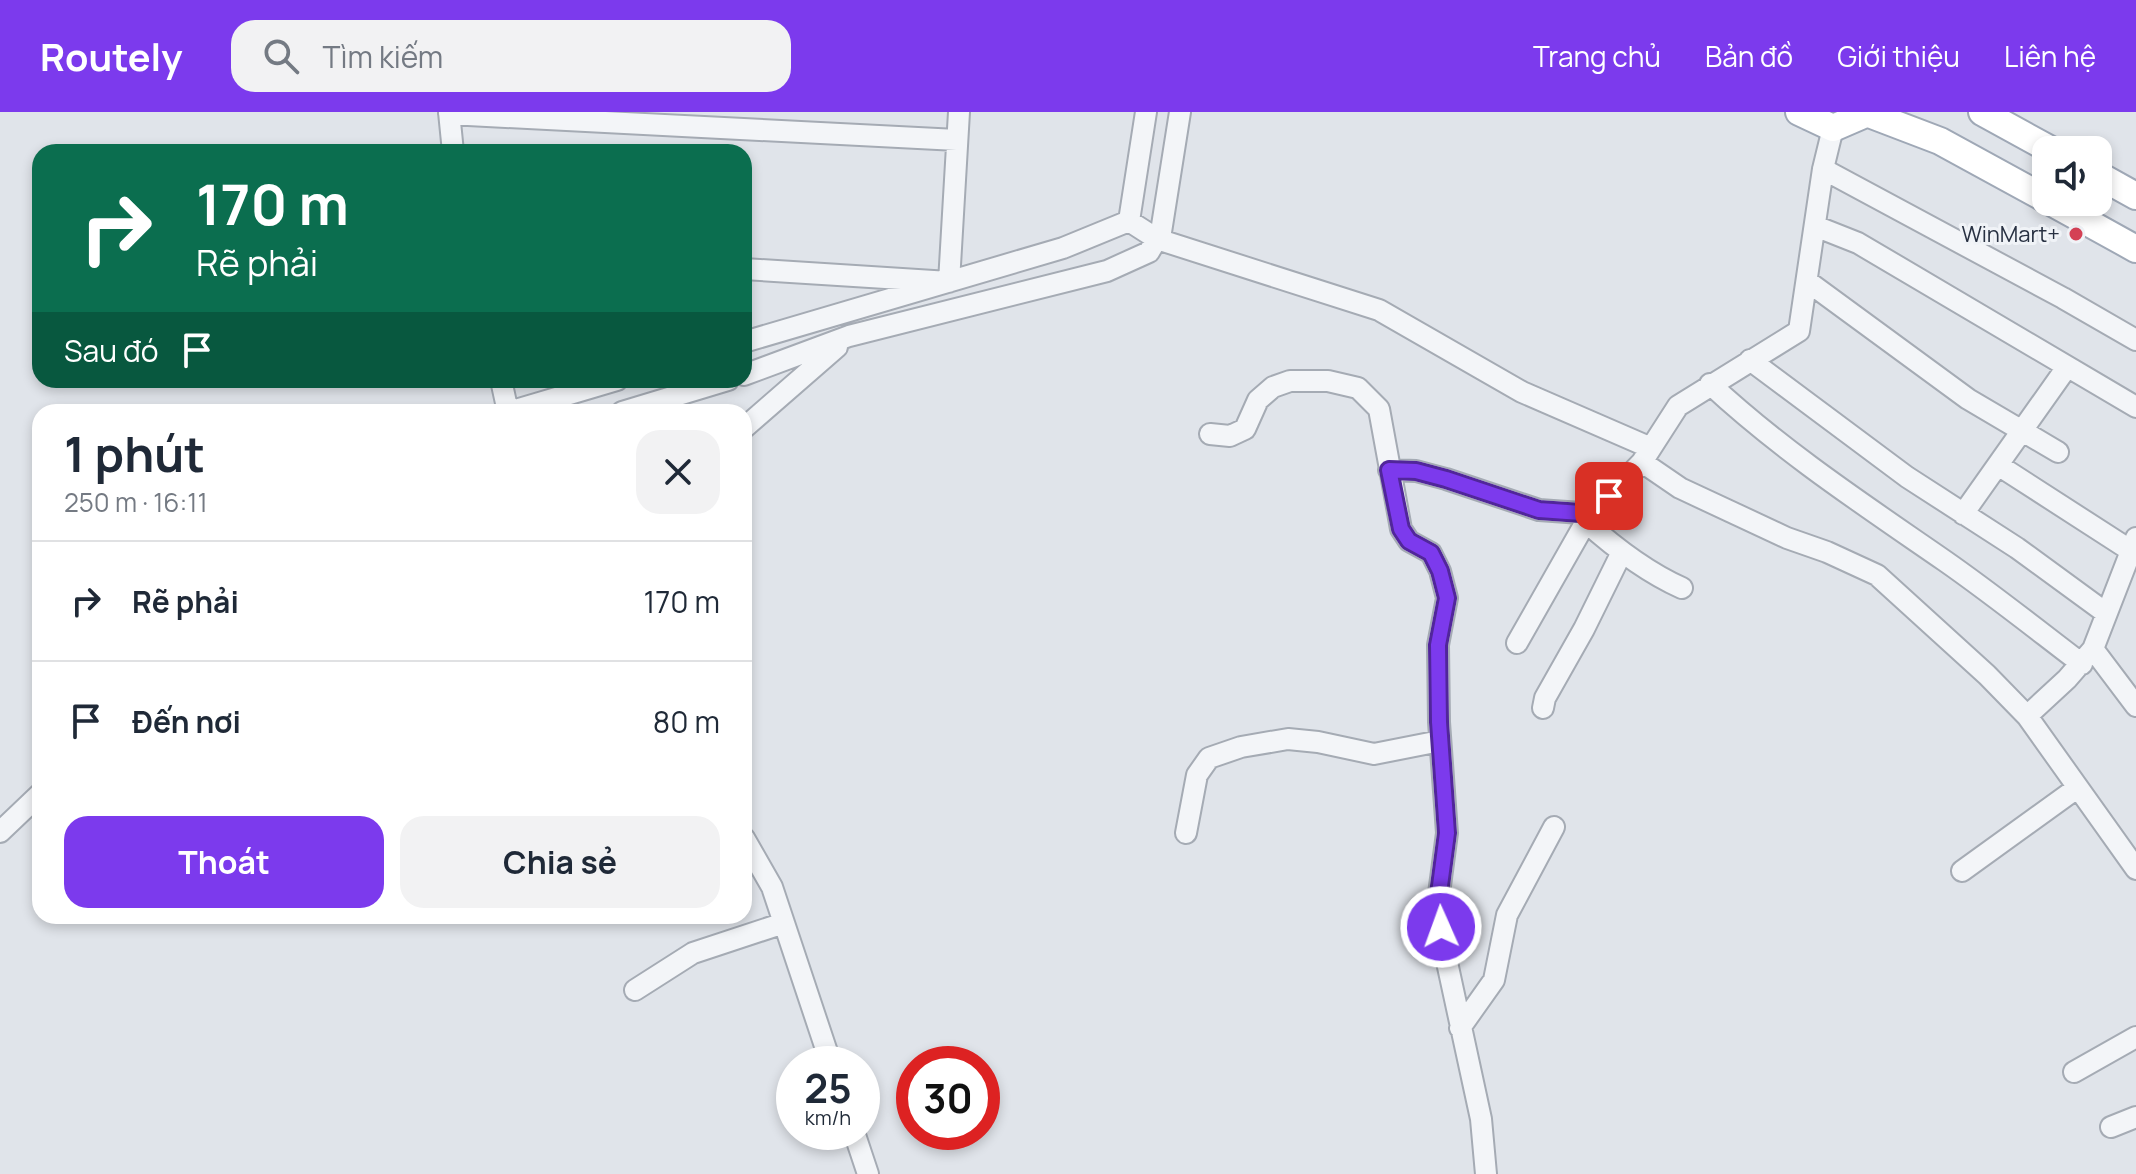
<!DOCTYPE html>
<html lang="vi">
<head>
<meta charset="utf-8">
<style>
  body { margin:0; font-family:Manrope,sans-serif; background:#f2f2f3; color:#1f2937; height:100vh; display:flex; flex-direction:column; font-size:30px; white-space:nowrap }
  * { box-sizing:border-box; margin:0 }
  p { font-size:26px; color:#747a83 }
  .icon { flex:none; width:44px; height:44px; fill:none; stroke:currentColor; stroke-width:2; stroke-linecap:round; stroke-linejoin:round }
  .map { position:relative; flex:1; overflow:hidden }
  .side { position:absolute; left:32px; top:292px; width:720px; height:520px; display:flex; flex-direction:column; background:#fff; border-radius:24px; box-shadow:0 4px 12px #0003 }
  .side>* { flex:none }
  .banner { position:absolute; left:32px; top:32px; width:720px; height:244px; border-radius:24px; box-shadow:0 4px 12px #0003; background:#0b6e4f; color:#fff; overflow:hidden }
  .tools { position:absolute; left:2032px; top:24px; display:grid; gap:16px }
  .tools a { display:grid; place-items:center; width:80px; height:80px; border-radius:16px; background:#fff; box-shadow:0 4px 12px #0003; font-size:40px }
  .speed { position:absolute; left:776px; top:934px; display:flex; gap:16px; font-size:40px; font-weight:700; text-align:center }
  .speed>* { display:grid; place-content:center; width:104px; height:104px; border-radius:50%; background:#fff; box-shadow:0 4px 12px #0003; line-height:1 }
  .speed small { font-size:20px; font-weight:400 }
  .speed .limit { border:12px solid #d22; background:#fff; color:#111 }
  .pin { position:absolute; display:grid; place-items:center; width:68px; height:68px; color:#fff; margin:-34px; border-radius:16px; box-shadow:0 4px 12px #0006 }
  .me { position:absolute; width:88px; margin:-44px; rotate:358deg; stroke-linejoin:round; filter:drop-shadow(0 0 6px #0008) }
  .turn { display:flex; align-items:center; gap:28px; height:168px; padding:0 32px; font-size:36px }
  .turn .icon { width:104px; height:104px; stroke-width:2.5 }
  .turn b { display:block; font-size:56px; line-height:68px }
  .then { display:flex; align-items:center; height:76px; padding:0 32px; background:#0003; gap:16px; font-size:30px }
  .round { display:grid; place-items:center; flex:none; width:84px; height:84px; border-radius:24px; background:#f2f2f3 }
  .head { display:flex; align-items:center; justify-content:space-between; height:136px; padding:0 32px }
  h1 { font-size:48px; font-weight:700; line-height:60px }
  .cta { display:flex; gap:16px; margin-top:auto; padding:16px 32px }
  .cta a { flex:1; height:92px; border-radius:24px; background:#7c3aed; color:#fff; font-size:32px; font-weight:700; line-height:92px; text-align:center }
  .cta a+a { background:#f2f2f3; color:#1f2937 }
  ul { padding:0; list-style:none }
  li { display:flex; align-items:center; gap:24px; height:120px; padding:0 32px; border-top:2px solid #e0e1e3 }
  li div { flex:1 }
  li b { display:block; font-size:30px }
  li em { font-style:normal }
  header { display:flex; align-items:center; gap:48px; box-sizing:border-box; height:112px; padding:0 40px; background:#7c3aed; color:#fff }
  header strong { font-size:38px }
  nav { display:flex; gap:44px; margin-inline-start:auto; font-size:28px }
  .search { width:560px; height:72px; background:#f2f2f3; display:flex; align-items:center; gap:20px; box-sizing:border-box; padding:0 28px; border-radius:24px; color:#747a83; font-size:30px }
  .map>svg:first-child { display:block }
</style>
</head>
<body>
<header>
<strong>Routely</strong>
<div class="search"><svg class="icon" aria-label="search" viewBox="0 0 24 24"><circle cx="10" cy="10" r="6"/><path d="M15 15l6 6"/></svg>Tìm kiếm</div>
<nav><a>Trang chủ</a><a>Bản đồ</a><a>Giới thiệu</a><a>Liên hệ</a></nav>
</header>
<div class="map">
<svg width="2136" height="1062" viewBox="0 0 2136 1062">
  <rect width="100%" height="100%" fill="#e0e4ea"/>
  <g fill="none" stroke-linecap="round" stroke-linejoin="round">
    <defs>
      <path id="minor" d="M449,0L453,40
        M449,2L957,28
        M1823,57L2063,186L2136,228
        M1129,109L1157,127L1379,198L1522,280L1651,336
        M1815,114L1858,131L2136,295
        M744,157L949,170L959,0
        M1807,169L1968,287L2058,340
        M744,230L1063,136L1129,109L1146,0
        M1750,248L1907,365L2017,436L2106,501
        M744,263L849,224L1107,159L1149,140L1161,120L1180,0
        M501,268L508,300
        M1710,272C1782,339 1864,393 1945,449C1991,481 2036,517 2082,552
        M509,300L617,268
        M622,300L728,268
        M744,316L837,235
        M1210,322L1230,324L1245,317L1258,288L1273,275L1290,269H1328L1358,276L1379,297L1401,417L1409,429L1431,441L1440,459L1447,486L1438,533L1439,610L1447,721L1438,789L1445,841L1481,1007L1486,1062
        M1642,350L1680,376L1787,426L1827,440L1877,463L1987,563L2027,604L2136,757
        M1998,353L2136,442
        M1389,358L1416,359L1446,367L1539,398L1581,401L1609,384L1642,350L1678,294L1799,219L1823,57L1833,16
        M1963,402L2067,255
        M1586,410C1615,436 1646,460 1682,476
        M1517,531L1596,392
        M2093,537L2136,594
        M1543,596L1545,586L1584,517L1622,440
        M2027,604L2067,567L2093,537L2136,426
        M0,720L40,682
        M1186,721L1197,663L1209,646L1241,635L1288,627L1318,630L1374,642L1440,629
        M744,726L772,775L831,952
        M1962,759L2077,676
        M635,878L693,841L784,811
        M1460,916L1494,868L1507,803L1554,715
        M2074,960L2136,925
        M2111,1015L2136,1005
        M854,1020L868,1062"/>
      <path id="major" d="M1799,0L1833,16L1870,0
        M1864,0L1940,29L2046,87
        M1982,0L2051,38
        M2098,63L2136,84
        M2051,90L2136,137"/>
    </defs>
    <use href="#minor" stroke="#a5abb4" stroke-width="24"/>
    <use href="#major" stroke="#9fa8b6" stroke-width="30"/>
    <use href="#minor" stroke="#f3f5f8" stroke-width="20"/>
    <use href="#major" stroke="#fff" stroke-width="26"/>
  </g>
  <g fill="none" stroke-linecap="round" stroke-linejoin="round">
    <defs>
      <path id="route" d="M1441,815L1438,789L1447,721L1439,610L1438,533L1447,486L1440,459L1431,441L1409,429L1401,417L1389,358L1416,359L1446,367L1539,398L1581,401L1609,384"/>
    </defs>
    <use href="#route" stroke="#51269a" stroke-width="20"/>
    <use href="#route" stroke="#7c3aed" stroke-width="14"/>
  </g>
  <circle fill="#d44155" stroke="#f0f3f7" stroke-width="3" cx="2076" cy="122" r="8"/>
  <g text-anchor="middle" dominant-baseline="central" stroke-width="6" stroke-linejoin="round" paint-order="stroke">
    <g font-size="22" fill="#283142" stroke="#f0f3f7" text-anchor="end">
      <text x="2060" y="122">WinMart+</text>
    </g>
  </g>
</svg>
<div class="tools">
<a><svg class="icon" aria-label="sound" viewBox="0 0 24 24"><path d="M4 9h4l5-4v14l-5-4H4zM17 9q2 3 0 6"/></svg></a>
</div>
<div class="speed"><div>25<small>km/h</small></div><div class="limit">30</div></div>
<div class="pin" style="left:1609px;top:384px;background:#d93025"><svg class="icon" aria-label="arrive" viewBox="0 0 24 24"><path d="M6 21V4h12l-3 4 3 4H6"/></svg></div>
<svg class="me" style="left:1441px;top:815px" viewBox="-20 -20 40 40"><circle r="17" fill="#7c3aed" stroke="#fff" stroke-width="3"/><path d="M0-11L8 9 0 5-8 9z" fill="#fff"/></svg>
<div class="banner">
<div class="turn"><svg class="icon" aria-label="right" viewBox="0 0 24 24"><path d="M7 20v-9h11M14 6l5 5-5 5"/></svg><div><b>170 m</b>Rẽ phải</div></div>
<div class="then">Sau đó<svg class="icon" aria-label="arrive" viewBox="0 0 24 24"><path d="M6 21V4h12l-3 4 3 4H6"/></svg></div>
</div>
<section class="side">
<div class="head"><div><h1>1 phút</h1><p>250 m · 16:11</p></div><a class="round"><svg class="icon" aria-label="close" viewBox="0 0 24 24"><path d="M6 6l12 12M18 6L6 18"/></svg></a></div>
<ul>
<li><svg class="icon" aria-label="right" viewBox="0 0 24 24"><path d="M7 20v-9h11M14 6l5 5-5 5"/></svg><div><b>Rẽ phải</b></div><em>170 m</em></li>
<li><svg class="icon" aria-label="arrive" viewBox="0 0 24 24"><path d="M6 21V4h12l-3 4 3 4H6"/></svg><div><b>Đến nơi</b></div><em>80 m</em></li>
</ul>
<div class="cta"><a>Thoát</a><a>Chia sẻ</a></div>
</section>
</div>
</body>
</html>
